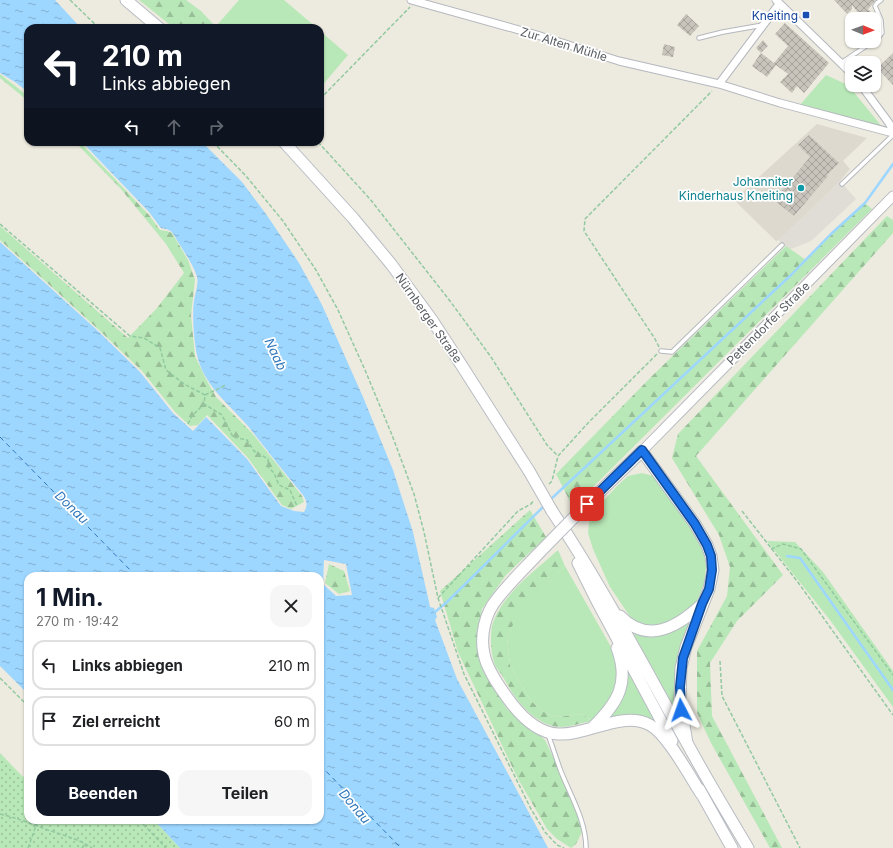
<!DOCTYPE html>
<html lang="de">
<head>
<meta charset="utf-8">
<style>
  body { margin:0; font-family:Inter,sans-serif; background:#f6f6f6; color:#202124; height:100vh; display:flex; flex-direction:column; font-size:15px; white-space:nowrap }
  * { box-sizing:border-box; margin:0 }
  p { font-size:13px; color:#757577 }
  .icon { flex:none; width:22px; height:22px; fill:none; stroke:currentColor; stroke-width:2; stroke-linecap:round; stroke-linejoin:round }
  .map { position:relative; flex:1; overflow:hidden }
  .details { position:absolute; left:24px; top:572px; width:300px; height:252px; display:flex; flex-direction:column; background:#fff; border-radius:12px; box-shadow:0 1px 3px #0004 }
  .details>* { flex:none }
  .top-card { position:absolute; left:24px; top:24px; width:300px; height:122px; border-radius:12px; box-shadow:0 1px 3px #0004; background:#111827; color:#fff; overflow:hidden }
  .needle { width:26px; rotate:91deg }
  .controls { position:absolute; left:845px; top:12px; display:grid; gap:8px }
  .controls a { display:grid; place-items:center; width:36px; height:36px; border-radius:8px; background:#fff; box-shadow:0 1px 3px #0004; font-size:20px }
  .pin { position:absolute; display:grid; place-items:center; width:34px; height:34px; color:#fff; margin:-17px; border-radius:8px; box-shadow:0 2px 6px #0006 }
  .me { position:absolute; width:44px; margin:-22px; rotate:356deg; stroke-linejoin:round; filter:drop-shadow(0 0 3px #0008) }
  .turn { display:flex; align-items:center; gap:14px; height:84px; padding:0 12px; font-size:18px }
  .turn .icon { width:52px; height:52px; stroke-width:2.5 }
  .turn b { display:block; font-size:28px; line-height:34px }
  .lanes { display:flex; align-items:center; height:38px; padding:0 12px; background:#0003; justify-content:center; gap:20px; direction:ltr }
  .lanes .off { opacity:.35 }
  .round { display:grid; place-items:center; flex:none; width:42px; height:42px; border-radius:12px; background:#f6f6f6 }
  .overview { display:flex; align-items:center; justify-content:space-between; height:68px; padding:0 12px }
  h1 { font-size:24px; font-weight:700; line-height:30px; color:#111827 }
  .primary-button { display:flex; gap:8px; margin-top:auto; padding:8px 12px }
  .primary-button a { flex:1; height:46px; border-radius:12px; background:#111827; color:#fff; font-size:16px; font-weight:700; line-height:46px; text-align:center }
  .primary-button a+a { background:#f6f6f6; color:#202124 }
  ul { padding:0; list-style:none }
  li { display:flex; align-items:center; gap:12px; height:50px; margin:0 8px 6px; padding:0 4px; border:2px solid #e0e0e0; border-radius:12px }
  li div { flex:1 }
  li b { display:block; font-size:15px }
  li em { font-style:normal }
  .map>svg:first-child { display:block }
</style>
</head>
<body>
<div class="map">
<svg width="893" height="848" viewBox="0 0 893 848">
  <defs>
    <pattern id="forest-firs" width="22" height="20" patternUnits="userSpaceOnUse"><rect width="22" height="20" fill="#b9e8b8"/><path d="M5 1l3.5 6h-7zM16 11l3.5 6h-7z" fill="#99bf99"/></pattern>
    <pattern id="park-dots" width="8" height="8" patternUnits="userSpaceOnUse"><rect width="8" height="8" fill="#b9e8b8"/><path d="M2 2h.1M6 6h.1" fill="none" stroke="#99bf99" stroke-width="1.8" stroke-linecap="round"/></pattern>
    <pattern id="water-ripples" width="26" height="14" patternUnits="userSpaceOnUse"><rect width="26" height="14" fill="#9dd6ff"/><path d="M2 4q2-2 4 0t4 0M15 11q2-2 4 0t4 0" fill="none" stroke="#83b1d2"/></pattern>
    <pattern id="building-cross-hatch" width="8" height="8" patternUnits="userSpaceOnUse"><rect width="8" height="8" fill="#c8c4bc"/><path d="M0 0l8 8M0 8l8-8" fill="none" stroke="#a5a29c"/></pattern>
  </defs>
  <rect width="100%" height="100%" fill="#edeadf"/>
  <path fill="#e0ddd7" d="M840,181L856,199L811,241L791,249L782,245L779,240Z"/>
  <path fill="#ddd9ce" d="M817,124L867,138L843,161L850,169L840,181L779,240L776,241L734,200Z"/>
  <path fill="#b9e8b8" d="M239,0H284L317,28H220L217,25Z
    M320,31L348,55L320,88Z
    M826,75L848,85L883,128L799,106Z
    M642,473L653,476L664,489L697,537L704,554L706,567L704,583L697,601L684,613L666,625L652,626L637,624L629,615L610,587L593,549L588,533L589,523L597,508L616,487L628,476Z
    M767,541L795,542L823,572L893,671V707L830,620Z
    M565,566L615,654C621,685 615,701 591,721L583,714L556,717L544,712L531,701L510,666L507,638L517,615Z
    M691,621L677,708L675,710L634,635L636,633C650,645 679,629 691,621Z
    M629,670L657,721L655,722L606,719C623,703 623,694 626,672Z"/>
  <path fill="url(#forest-firs)" d="M139,0H186L201,11L217,28H174Z
    M0,74L28,96V101L0,78Z
    M75,142H80L149,215L160,230L167,231L172,233L188,260L195,280L191,315L195,356L205,377L216,397L252,433L302,496L304,502L291,509L282,505L248,458L207,415L198,425L190,426L175,412L142,371L99,330L0,240V226L128,338L157,308L184,273L166,244L121,189Z
    M865,203L872,209L573,507L556,474L651,377L786,246L806,260L831,234Z
    M887,216L893,220V233L696,456L783,575L737,621L710,663L712,716L782,848H770L711,743L697,713V651L727,596L730,567L719,535L672,458L678,434Z
    M530,510L546,537L506,575L482,609L478,629L479,653L487,677L507,709L545,740L576,805L582,832L576,844L571,848L557,839L547,829L517,777L458,652L440,591Z
    M558,550L565,566L517,616L507,638L510,666L531,701L544,712L556,717L583,714L591,721C577,724 564,730 550,725C528,718 512,694 502,675C499,671 495,667 494,662C491,652 489,630 494,620C506,591 535,571 558,550Z
    M329,564L344,571L350,591L339,594L325,583Z"/>
  <path fill="url(#park-dots)" d="M0,753L23,777L28,772V820H154L180,848H0Z"/>
  <path fill="url(#water-ripples)" fill-rule="evenodd" d="M0,0H55L81,28H28V92L15,82L0,73Z
    M82,142H202L242,182L266,214L299,263L322,305L363,397L393,470L413,532L429,602L430,607L434,608L437,617L435,620L457,679L548,848H180L154,820H320V576H28V694L0,666V242L98,331L140,372L173,413L193,431L206,417L247,459L281,506L294,511L304,512C308,505 307,501 303,495C284,472 266,449 248,426C229,404 204,386 197,355C194,341 192,315 194,301C195,293 199,284 197,277C193,264 186,255 180,245C173,234 174,230 161,228L149,212ZM324,560L346,564L352,595L336,596L323,584Z"/>
  <g fill="none" stroke-linecap="round" stroke-linejoin="round">
    <path stroke="#9dd6ff" stroke-width="2.5" d="M550,500L791,275L831,234L865,203L893,164
      M787,556L800,558L893,690
      M435,612L447,602L545,505"/>
    <path stroke="#3077bb" stroke-width="1" stroke-dasharray="5 4" stroke-linecap="butt" d="M0,437L136,576
      M320,765L401,848"/>
  </g>
  <path fill="url(#building-cross-hatch)" d="M834,0H876L868,9L874,16L870,19H863L852,5V9L847,14Z
    M686,14L699,26L690,36L677,25Z
    M785,23L829,63L804,93L797,86L792,93L780,82L788,74L776,65L767,77L752,66L761,53L774,63L788,46L775,34Z
    M763,40L768,46L761,53L756,48Z
    M664,44L675,47L673,57L662,55Z
    M893,53V85L877,68Z
    M809,135L839,163L827,175L828,176L794,216L774,200L810,157L798,145Z"/>
  <g fill="none" stroke-linecap="round" stroke-linejoin="round">
    <defs>
      <path id="service" d="M699,38L723,32L763,25
        M841,63L878,38L882,33L881,20L875,6L877,3L881,0
        M842,184L893,135
        M661,351L672,352L782,245
        M548,734C552,746 556,757 560,769C570,795 586,820 586,848"/>
      <path id="minor" d="M411,0L537,35L619,61L719,84L780,103L893,133
        M776,0L852,74
        M719,84L779,4
        M861,85L889,123L893,131"/>
      <path id="tertiary" d="M642,451L893,196"/>
      <path id="secondary" d="M126,0L159,28
        M284,142L353,218L391,264L432,320L462,366L529,471
        M587,504L642,451L695,524L707,545L711,556L713,570L709,589L686,647L681,668L680,701L687,743
        M552,511C602,586 643,665 687,743C706,778 727,813 748,848
        M538,554C524,569 509,583 497,599C485,613 480,636 484,654C487,670 502,691 512,704C523,718 539,733 558,734C587,736 622,710 650,725C668,735 690,777 702,795
        M578,563L598,603L672,741
        M620,616C647,644 676,628 700,606
        M592,728C618,703 630,683 617,648
        M699,789L732,848"/>
    </defs>
    <use href="#service" stroke="#b5b8be" stroke-width="5.5"/>
    <use href="#minor" stroke="#b5b8be" stroke-width="9"/>
    <use href="#tertiary" stroke="#b5b8be" stroke-width="11"/>
    <use href="#secondary" stroke="#b8bcc3" stroke-width="13"/>
    <path stroke="#91c9a0" stroke-width="1.5" stroke-dasharray="4 2" stroke-linecap="butt" d="M70,0L99,28
      M320,99L410,7
      M213,142L246,176L283,221L316,270L338,310L365,370L392,435L414,494L424,532L438,598L464,674L531,809L545,832L557,845L564,848
      M318,142L370,199L450,301L491,357L547,445L558,456
      M0,224L130,336L144,338L160,348L166,370L184,384L205,395L204,404L222,415L233,437L247,440L254,451L268,459V467L274,473L279,485L290,490L297,506
      M659,347L655,339L584,231L585,219L712,91
      M205,395L226,385
      M188,424L192,416L204,404
      M549,484L552,481L558,456L588,423L657,354
      M742,511L797,581L893,715
      M771,549L783,544L801,549L893,675
      M438,598L518,511L531,504L534,500
      M720,661L722,696L800,848
      M0,678L28,706
      M0,814C17,818 32,824 48,830C63,835 79,839 92,848
      M139,820L166,848
      M28,848L38,820
      M82,848L85,844"/>
    <use href="#service" stroke="#fff" stroke-width="3.5"/>
    <use href="#minor" stroke="#fff" stroke-width="7"/>
    <use href="#tertiary" stroke="#fff" stroke-width="9"/>
    <use href="#secondary" stroke="#fff" stroke-width="11"/>
    <defs>
      <path id="secondary-bridge" d="M529,471L552,511
        M538,554L587,504"/>
    </defs>
    <use href="#secondary-bridge" stroke="#b8bcc3" stroke-width="13" stroke-linecap="butt"/>
    <use href="#secondary-bridge" stroke="#fff" stroke-width="11"/>
  </g>
  <g fill="none" stroke-linecap="round" stroke-linejoin="round">
    <defs>
      <path id="route" d="M587,504L642,450L695,524L707,545L711,556L712,570L709,589L702,604L683,658L680,687L681,710"/>
    </defs>
    <use href="#route" stroke="#114b97" stroke-width="10"/>
    <use href="#route" stroke="#1a73e8" stroke-width="7"/>
  </g>
  <rect fill="#1a4fb4" stroke="#fff" stroke-width="1.5" x="802" y="11" width="8" height="8" rx="2"/>
  <circle fill="#0f9aa8" stroke="#fff" stroke-width="1.5" cx="801" cy="188" r="4"/>
  <g text-anchor="middle" dominant-baseline="central" stroke-width="3.5" stroke-linejoin="round" paint-order="stroke">
    <g font-size="12" fill="#164399" stroke="#fff" text-anchor="end">
      <text x="798" y="15">Kneiting</text>
    </g>
    <g font-size="12" fill="#585d62" stroke="#fff">
      <text transform="translate(564 44) rotate(17)">Zur Alten Mühle</text>
      <text transform="translate(429 318) rotate(55)">Nürnberger Straße</text>
      <text transform="translate(768 323) rotate(-45)">Pettendorfer Straße</text>
    </g>
    <g font-size="12" fill="#0d838f" stroke="#fff" text-anchor="end">
      <text x="793" y="181">Johanniter<tspan x="793" dy="14">Kinderhaus Kneiting</tspan></text>
    </g>
    <g font-size="13" font-style="italic" fill="#3077bb" stroke="#fff">
      <text transform="translate(276 354) rotate(65)">Naab</text>
      <text transform="translate(72 507) rotate(44)">Donau</text>
      <text transform="translate(355 806) rotate(50)">Donau</text>
    </g>
  </g>
</svg>
<div class="controls">
<a><svg class="needle" viewBox="-14 -14 28 28"><path d="M0-13l5 13h-10z" fill="#e53935"/><path d="M0 13l5-13h-10z" fill="#757577"/></svg></a>
<a><svg class="icon" aria-label="layers" viewBox="0 0 24 24"><path d="M12 4l9 5-9 5-9-5zM3 14l9 5 9-5"/></svg></a>
</div>
<div class="pin" style="left:587px;top:504px;background:#d93025"><svg class="icon" aria-label="arrive" viewBox="0 0 24 24"><path d="M6 21V4h12l-3 4 3 4H6"/></svg></div>
<svg class="me" style="left:681px;top:710px" viewBox="-20 -20 40 40"><path d="M0-17L14 15 0 8-14 15z" fill="#1a73e8" stroke="#fff" stroke-width="4"/></svg>
<div class="top-card">
<div class="turn"><svg class="icon" aria-label="left" viewBox="0 0 24 24"><path d="M17 20v-9H6M10 6l-5 5 5 5"/></svg><div><b>210 m</b>Links abbiegen</div></div>
<div class="lanes"><svg class="icon" aria-label="left" viewBox="0 0 24 24"><path d="M17 20v-9H6M10 6l-5 5 5 5"/></svg><svg class="icon off" aria-label="ahead" viewBox="0 0 24 24"><path d="M12 20V5M6 11l6-6 6 6"/></svg><svg class="icon off" aria-label="right" viewBox="0 0 24 24"><path d="M7 20v-9h11M14 6l5 5-5 5"/></svg></div>
</div>
<section class="details">
<div class="overview"><div><h1>1 Min.</h1><p>270 m · 19:42</p></div><a class="round"><svg class="icon" aria-label="close" viewBox="0 0 24 24"><path d="M6 6l12 12M18 6L6 18"/></svg></a></div>
<ul>
<li><svg class="icon" aria-label="left" viewBox="0 0 24 24"><path d="M17 20v-9H6M10 6l-5 5 5 5"/></svg><div><b>Links abbiegen</b></div><em>210 m</em></li>
<li><svg class="icon" aria-label="arrive" viewBox="0 0 24 24"><path d="M6 21V4h12l-3 4 3 4H6"/></svg><div><b>Ziel erreicht</b></div><em>60 m</em></li>
</ul>
<div class="primary-button"><a>Beenden</a><a>Teilen</a></div>
</section>
</div>
</body>
</html>
